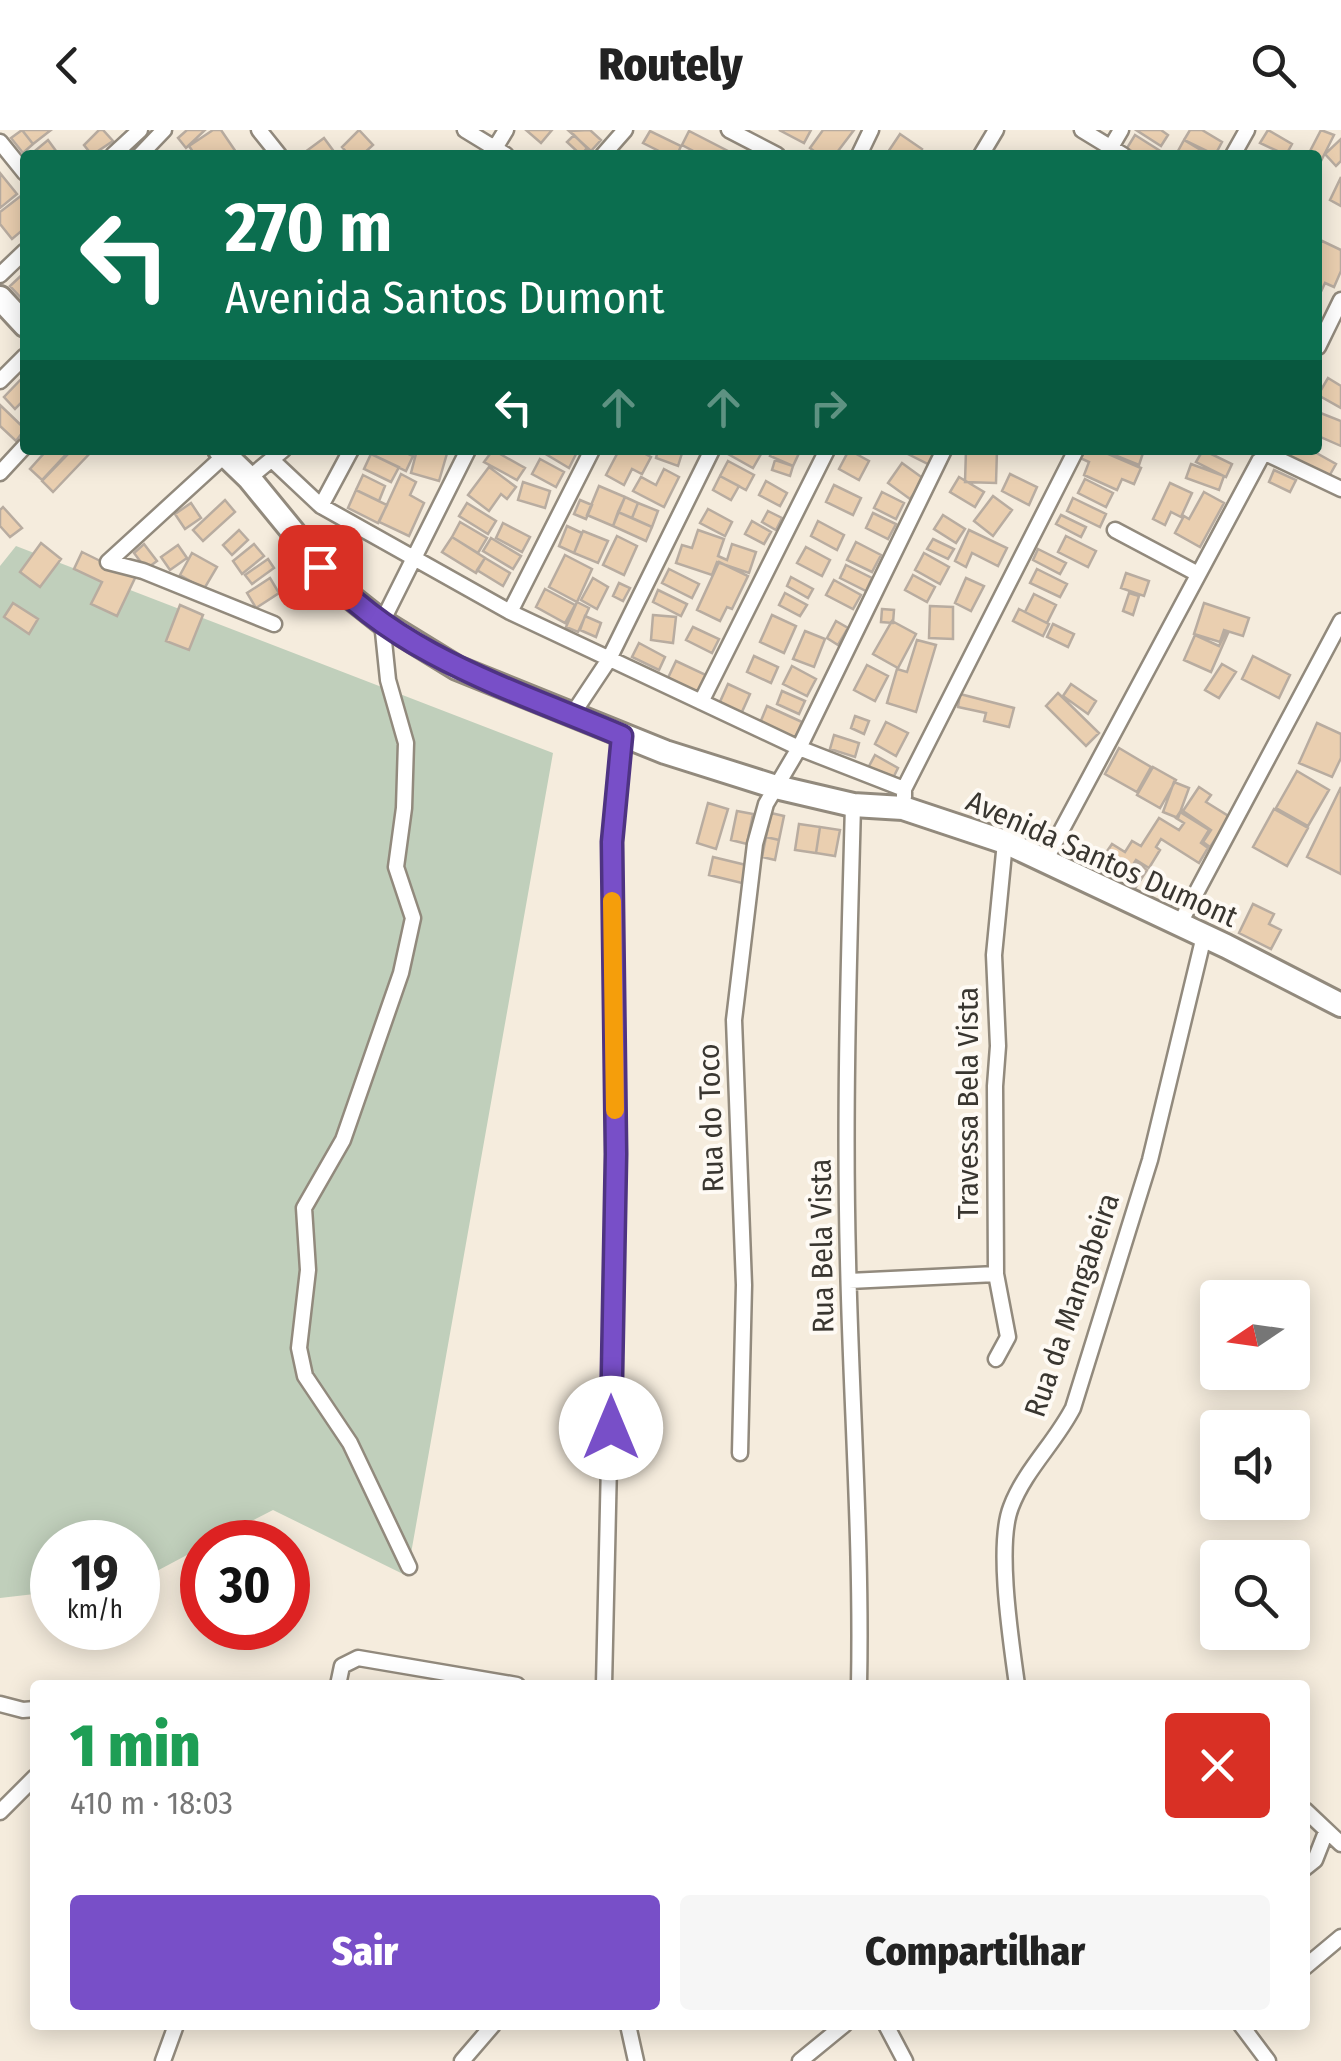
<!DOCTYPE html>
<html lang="pt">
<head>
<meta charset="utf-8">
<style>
  body { margin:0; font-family:"Fira Sans Condensed",sans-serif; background:#f6f6f6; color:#222; height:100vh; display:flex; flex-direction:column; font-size:38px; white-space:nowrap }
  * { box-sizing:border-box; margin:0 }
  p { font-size:32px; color:#767676 }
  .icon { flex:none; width:55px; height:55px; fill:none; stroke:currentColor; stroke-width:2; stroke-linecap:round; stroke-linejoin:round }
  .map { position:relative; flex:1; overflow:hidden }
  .details { position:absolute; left:30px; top:1550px; width:1280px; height:350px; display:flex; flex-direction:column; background:#fff; border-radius:10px; box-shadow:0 5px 25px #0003 }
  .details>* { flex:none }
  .top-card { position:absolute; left:20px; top:20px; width:1302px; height:305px; border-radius:10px; box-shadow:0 5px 25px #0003; background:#0b6e4f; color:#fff; overflow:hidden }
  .needle { width:65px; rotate:257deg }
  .tools { position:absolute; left:1200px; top:1150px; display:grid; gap:20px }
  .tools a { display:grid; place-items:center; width:110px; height:110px; border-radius:10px; background:#fff; box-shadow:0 5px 25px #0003; font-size:50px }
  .speed { position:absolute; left:30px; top:1390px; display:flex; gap:20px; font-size:50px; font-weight:700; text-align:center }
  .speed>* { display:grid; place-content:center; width:130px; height:130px; border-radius:50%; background:#fff; box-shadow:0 5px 25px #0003; line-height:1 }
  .speed small { font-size:25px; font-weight:400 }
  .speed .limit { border:15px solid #d22; background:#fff; color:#111 }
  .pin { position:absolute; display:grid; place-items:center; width:85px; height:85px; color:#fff; margin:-42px; border-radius:20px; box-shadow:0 5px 15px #0006 }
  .me { position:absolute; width:110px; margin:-55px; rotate:0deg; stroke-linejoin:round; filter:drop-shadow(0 0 8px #0008) }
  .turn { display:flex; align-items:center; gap:35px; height:210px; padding:0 40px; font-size:45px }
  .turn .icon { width:130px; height:130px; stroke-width:2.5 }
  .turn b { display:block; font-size:70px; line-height:85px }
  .lanes { display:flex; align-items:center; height:95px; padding:0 40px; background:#0003; justify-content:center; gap:50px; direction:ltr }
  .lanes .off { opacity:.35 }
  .round { display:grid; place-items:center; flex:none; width:105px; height:105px; border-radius:10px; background:#f6f6f6 }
  .overview { display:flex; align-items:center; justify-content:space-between; height:170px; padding:0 40px }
  h1 { font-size:60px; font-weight:800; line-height:75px; color:#1e9e55 }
  .button { display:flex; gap:20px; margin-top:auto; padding:20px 40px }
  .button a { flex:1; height:115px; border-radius:10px; background:#784fc8; color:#fff; font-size:40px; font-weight:800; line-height:115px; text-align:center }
  .button a+a { background:#f6f6f6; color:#222 }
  header { display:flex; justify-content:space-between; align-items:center; height:130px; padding:0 40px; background:#fff; font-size:45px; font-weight:800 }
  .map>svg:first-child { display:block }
</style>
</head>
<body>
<header><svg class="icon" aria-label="back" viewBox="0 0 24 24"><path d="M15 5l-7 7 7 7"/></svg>Routely<svg class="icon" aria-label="search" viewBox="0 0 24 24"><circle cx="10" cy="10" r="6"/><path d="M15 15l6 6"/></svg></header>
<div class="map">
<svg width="1341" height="1931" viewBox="0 0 1341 1931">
  <rect width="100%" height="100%" fill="#f5ecdd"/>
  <path fill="#c0cfbb" d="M16,416L553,623L407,1446L273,1380L210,1412H202V1417L138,1451V1412H52V1462L0,1468V436Z"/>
  <path fill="#eacfb0" stroke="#b8aca0" stroke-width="2.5" d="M22,0L33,14L23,23L11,8Z
    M22,0H51L33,14Z
    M99,0H103L113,11L92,25L84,15Z
    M187,0H205L186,18L178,8Z
    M213,0H221L236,22L195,25L189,16Z
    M359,0L373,15L362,25H349L342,17Z
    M526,0H552L541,13Z
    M590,0L601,10L591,21L569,1Z
    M779,0H811L804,13Z
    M823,0H854L835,25H819L810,18Z
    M1136,0H1161L1168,5L1161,16Z
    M1190,0H1202L1222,12L1215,25L1184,10Z
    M1268,0L1292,14L1286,25L1260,13Z
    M1321,0L1334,5L1320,33L1318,25H1308Z
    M650,1L681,16L677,25H667L643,13Z
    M689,1L728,21L726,25H701L682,15Z
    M900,4L922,19L918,25H886Z
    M574,5L587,18L581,25L567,12Z
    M1135,5L1165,24V25H1138L1127,18Z
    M324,8L335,23L301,25Z
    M1341,9V31L1336,36L1325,24Z
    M48,10L59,25H30Z
    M1184,10L1209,25H1185L1178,21Z
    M0,43L17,64L0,78Z
    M1341,47V76L1330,70Z
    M22,65L25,69V98L12,109L0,94V82Z
    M1320,110L1341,120V141L1334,157L1325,153L1319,166Z
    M25,142V172L10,156Z
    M25,245V269L15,279L4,267Z
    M1328,248L1341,256V278L1318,265Z
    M0,275L25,299L16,311L0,296Z
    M1318,282L1341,291V316L1318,306Z
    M47,320H70L42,350L30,339Z
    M72,320H93L53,362L42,351Z
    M373,320H400L413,326L406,341L371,324Z
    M417,320H448L439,351L411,343Z
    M493,320L525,338L517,350L484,332Z
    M539,320H569L576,324L569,338Z
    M614,320H638L651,327L642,344L632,339L624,355L606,345L618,322Z
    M658,320H683L678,336L656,328Z
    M730,320H753L761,324L753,338L728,324Z
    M773,320H796L800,321L793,336L770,326Z
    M849,320L869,331L859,350L839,339Z
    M908,320H937L930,335L906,323Z
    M966,320H997L996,353L965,352Z
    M1084,320H1099L1141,338L1134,354L1122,349L1117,360L1084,345L1089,332L1080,328Z
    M1102,320H1144L1139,335Z
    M1203,320L1232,334L1226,347L1196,332Z
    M1279,320H1311L1336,334L1328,348Z
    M371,324L399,337L391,352L364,339Z
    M540,329L564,342L556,357L532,344Z
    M775,330L793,336L790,346L772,340Z
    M728,331L754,345L746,360L720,346Z
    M902,333L924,349L910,369L888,353Z
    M1191,334L1224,346L1219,360L1186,348Z
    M489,337L516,357L507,369L501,364L489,381L468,365Z
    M664,339L679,347L664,377L633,361L641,347L656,355Z
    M1274,340L1296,350L1290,362L1269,352Z
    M401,344L416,352L410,365L424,373L409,406L379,392Z
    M1010,344L1037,357L1029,375L1002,361Z
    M363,345L385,356L379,371L356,360Z
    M720,346L739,356L731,370L713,360Z
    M959,347L984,362L975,377L950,362Z
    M1085,349L1113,363L1106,377L1078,363Z
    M766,351L787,363L780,376L759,365Z
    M523,352L550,361L545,378L518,370Z
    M1170,353L1192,363L1181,387L1171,382L1165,395L1153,389Z
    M834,355L861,368L853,385L826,372Z
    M599,356L625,367L613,396L587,385Z
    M356,360L387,375L378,393L348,378Z
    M882,362L904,373L896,389L874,378Z
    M1204,362L1224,373L1200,417L1175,403L1184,386L1189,389Z
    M993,366L1012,380L993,406L974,391Z
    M625,367L638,373L632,388L618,382Z
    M1073,368L1106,384L1100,397L1067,381Z
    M225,370L235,382L203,411L193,400Z
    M580,370L592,375L586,389L574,384Z
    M191,373L201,388L185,399L175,384Z
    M467,373L496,391L488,404L459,386Z
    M638,373L658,381L652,397L632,388Z
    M3,377L22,398L10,407L0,396V380Z
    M708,379L732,392L725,406L700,393Z
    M768,381L782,388L776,400L762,392Z
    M618,382L652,397L646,411L613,396Z
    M873,383L896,394L888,409L866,398Z
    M943,385L965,399L956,413L934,399Z
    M1061,385L1086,397L1081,407L1056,394Z
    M752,391L771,402L764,414L745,404Z
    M818,391L844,405L837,420L811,406Z
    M460,392L487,408L478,423L452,407Z
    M503,393L530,407L522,422L496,408Z
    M567,396L582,403L574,423L559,416Z
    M239,400L248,410L232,425L223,415Z
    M698,400L724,409L718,426L727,430L732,414L756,422L749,443L717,432L712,445L676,433L682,415L692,418Z
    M969,400L1007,418L998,436L972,423L966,437L955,431Z
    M583,401L608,411L598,433L574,423Z
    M617,406L637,416L624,445L603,435Z
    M1066,406L1096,421L1088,437L1058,422Z
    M452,407L485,428L476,443L442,422Z
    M491,408L521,426L513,439L483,421Z
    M933,409L954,419L948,429L927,419Z
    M856,412L881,425L872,442L847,430Z
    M41,413L61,429L40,457L20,442Z
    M144,414L157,431L146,439L134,423Z
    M254,414L264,426L242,444L233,431Z
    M178,415L187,428L170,440L161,427Z
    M806,417L830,430L822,446L797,433Z
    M1038,419L1066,433L1060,444L1033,430Z
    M82,422L135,448L117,486L91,474L102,452L74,439Z
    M192,423L217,437L204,459L180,445Z
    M924,423L949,437L940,454L915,440Z
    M565,425L592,439L577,472L549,457Z
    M485,428L510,443L503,456L477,440Z
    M268,429L274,438L252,454L245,445Z
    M719,432L748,446L732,479L727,477L720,491L697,480Z
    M846,435L872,448L866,461L840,448Z
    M669,439L699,454L692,468L662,453Z
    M1037,439L1067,454L1060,467L1030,453Z
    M1126,443L1149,451L1144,466L1121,458Z
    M913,445L935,457L927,472L905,460Z
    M791,447L813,459L808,468L787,456Z
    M270,448L279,463L256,478L247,463Z
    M593,448L608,457L597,479L581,470Z
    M966,448L984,456L971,481L955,473Z
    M834,450L861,465L853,479L826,465Z
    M619,453L630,458L623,471L613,466Z
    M545,459L575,475L565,493L536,477Z
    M658,460L687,474L681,486L653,472Z
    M785,463L807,475L800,486L779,475Z
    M1129,463L1139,466L1133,485L1123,481Z
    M1034,464L1056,475L1047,493L1025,482Z
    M577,472L589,478L578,502L566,497Z
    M13,473L38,489L29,504L4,487Z
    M1204,473L1249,488L1243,506L1224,500L1220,512L1194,504Z
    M180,475L203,485L189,520L166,511Z
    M930,476L953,477V509L929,508Z
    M882,479L894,480L893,493L881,492Z
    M1019,479L1049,494L1043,506L1013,491Z
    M653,485L676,487L673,513L651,510Z
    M772,485L796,496L784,523L760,512Z
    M585,486L601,493L596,507L580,500Z
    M836,491L848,498L838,515L827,508Z
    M892,491L916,504L898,538L873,524Z
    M1053,494L1074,504L1068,517L1047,507Z
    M693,497L719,509L712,523L686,510Z
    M805,501L825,509L814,537L793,529Z
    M1226,502L1228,503L1211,542L1184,530L1195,505L1219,516Z
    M917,510L936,515L916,582L887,573L897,539L907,542Z
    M639,513L665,527L659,540L632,527Z
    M754,526L778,537L771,553L747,542Z
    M1253,526L1290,545L1279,568L1242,549Z
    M676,531L706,545L698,563L668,548Z
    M1222,534L1236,542L1219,568L1205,560Z
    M867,535L888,546L875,571L854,560Z
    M792,536L816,549L807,566L783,554Z
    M728,554L750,564L741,584L719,574Z
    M1071,554L1096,571L1088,584L1063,566Z
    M782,561L805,571L799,584L777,574Z
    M1058,563L1099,603L1086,616L1046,576Z
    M960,564L1014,578L1009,597L984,591L986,583L958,577Z
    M767,576L802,592L795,608L760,593Z
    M855,586L869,591L864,604L851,598Z
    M886,592L908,603L896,626L875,614Z
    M1317,593L1341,604V628L1332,647L1299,633Z
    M834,605L859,613L855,627L830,619Z
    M1119,618L1151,637L1137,662L1105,644Z
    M875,625L898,638L891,652L868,638Z
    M1153,637L1176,650L1160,678L1137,665Z
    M1297,641L1329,660L1308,696L1276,678Z
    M1174,652L1189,658L1178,688L1163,682Z
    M1199,657L1211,665L1206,672L1230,687L1210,717L1203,712L1211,700L1183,681Z
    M1341,657V744L1307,727Z
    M708,673L728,679L716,719L697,713Z
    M1274,679L1308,698L1287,736L1253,717Z
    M737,681L753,684L747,714L731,710Z
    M1180,682L1209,700L1201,713L1208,718L1199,733L1161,709L1156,717L1160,720L1149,738L1136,730L1126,746L1101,730L1112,714L1125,722L1132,711L1141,716L1159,688L1179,700L1184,693L1176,688Z
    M771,683L784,686L779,710L766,707Z
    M799,694L820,697L816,723L795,720Z
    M820,697L840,700L835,726L816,723Z
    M766,707L779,710L775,730L762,727Z
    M713,727L746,735L742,753L709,745Z
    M1137,733L1147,740L1136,757L1126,749Z
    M1253,774L1274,784L1269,794L1281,800L1271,819L1239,803Z"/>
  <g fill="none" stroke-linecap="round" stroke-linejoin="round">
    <defs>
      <path id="minor" d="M259,0L279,25
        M465,0L506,25
        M729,0L777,25
        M1082,0L1123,25
        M0,12L25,43
        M495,18L506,0
        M1107,24L1121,0
        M113,25L140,0
        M140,25L164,0
        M603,25L625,0
        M859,25L871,0
        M981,25L996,0
        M1233,25L1247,0
        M0,145L25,121
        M1318,217L1341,170
        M0,251L25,226
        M1259,320L1341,359
        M272,330L321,376L510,482L799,618L904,659
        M0,343L25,316
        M249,348L283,320
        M321,376L351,320
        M1115,400L1198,444
        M108,432L143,441L274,494
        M108,432L225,325
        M510,482L592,320
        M701,572L827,320
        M572,585L608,531L712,320
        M904,667V659L1076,320
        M853,675C849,827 844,979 848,1130C851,1272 862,1413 859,1555
        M1045,731L1265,320
        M1179,795L1341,491
        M849,1151L996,1144
        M996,1229L1008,1207L996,1144L995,956L998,916L994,825L1005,712
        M740,1323L744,1155L734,890L755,714L766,674L799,618L944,320
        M409,1437L350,1313L305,1246L299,1218L308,1140L304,1078L343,1010L401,843L413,788L396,737L404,678L406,613L388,550L382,492L468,320
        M338,1555L342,1536L358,1528L517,1555
        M604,1555L616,1024L612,712L622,606
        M1017,1555C1011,1511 996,1415 1011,1377C1025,1340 1055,1313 1073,1278L1150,1030L1204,806
        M0,1574L23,1580L35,1579
        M1305,1680L1341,1714
        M0,1682L35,1647
        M1305,1738L1315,1730L1326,1702
        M1305,1837L1341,1807
        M628,1895L636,1931
        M886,1895L905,1931
        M1241,1895L1268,1931
        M163,1931L176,1895
        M462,1931L493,1895
        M800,1931L844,1895"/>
      <path id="primary" d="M0,168L25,195
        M220,320L249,348L339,458L382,492L457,538L665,622L776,657L853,675L903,678L1005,712L1226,816L1341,875"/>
    </defs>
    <use href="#minor" stroke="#928a7d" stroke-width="19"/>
    <use href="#primary" stroke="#928a7d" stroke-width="28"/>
    <use href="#minor" stroke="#fff" stroke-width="14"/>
    <use href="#primary" stroke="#fff" stroke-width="22"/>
  </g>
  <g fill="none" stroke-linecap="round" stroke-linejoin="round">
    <defs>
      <path id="route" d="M320,437C397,526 517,561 622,606L612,712L616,1024L611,1298"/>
    </defs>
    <use href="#route" stroke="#4e3382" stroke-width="25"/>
    <use href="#route" stroke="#784fc8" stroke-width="18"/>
    <path stroke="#f59e0b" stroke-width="18" d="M612,771L615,980"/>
  </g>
  <g text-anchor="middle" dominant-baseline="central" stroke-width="8" stroke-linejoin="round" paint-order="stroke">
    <g font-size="30" fill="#393630" stroke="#fefaf4">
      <text transform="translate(1102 729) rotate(24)">Avenida Santos Dumont</text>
      <text transform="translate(968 973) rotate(-90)">Travessa Bela Vista</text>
      <text transform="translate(711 988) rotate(-92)">Rua do Toco</text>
      <text transform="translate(822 1116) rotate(-91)">Rua Bela Vista</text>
      <text transform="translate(1072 1175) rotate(-71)">Rua da Mangabeira</text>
    </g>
  </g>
</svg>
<div class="tools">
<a><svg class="needle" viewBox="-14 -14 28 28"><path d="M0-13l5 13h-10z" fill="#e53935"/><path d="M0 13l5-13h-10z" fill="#767676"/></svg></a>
<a><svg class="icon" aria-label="sound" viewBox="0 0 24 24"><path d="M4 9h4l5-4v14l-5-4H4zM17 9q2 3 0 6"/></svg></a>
<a><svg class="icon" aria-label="search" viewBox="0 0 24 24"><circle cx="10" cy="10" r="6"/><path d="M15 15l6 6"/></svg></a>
</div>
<div class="speed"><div>19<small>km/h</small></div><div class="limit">30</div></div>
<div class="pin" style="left:320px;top:437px;background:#d93025"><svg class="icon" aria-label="arrive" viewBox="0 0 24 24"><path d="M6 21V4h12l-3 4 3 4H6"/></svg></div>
<svg class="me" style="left:611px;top:1298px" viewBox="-20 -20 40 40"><circle r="19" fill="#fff"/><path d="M0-13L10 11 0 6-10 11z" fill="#784fc8"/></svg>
<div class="top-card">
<div class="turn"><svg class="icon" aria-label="left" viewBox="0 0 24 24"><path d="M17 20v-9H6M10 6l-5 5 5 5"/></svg><div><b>270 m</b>Avenida Santos Dumont</div></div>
<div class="lanes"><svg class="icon" aria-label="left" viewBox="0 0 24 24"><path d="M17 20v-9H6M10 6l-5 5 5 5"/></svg><svg class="icon off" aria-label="ahead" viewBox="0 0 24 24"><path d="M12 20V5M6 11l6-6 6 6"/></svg><svg class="icon off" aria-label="ahead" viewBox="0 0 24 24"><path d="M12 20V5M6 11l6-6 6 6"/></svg><svg class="icon off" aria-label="right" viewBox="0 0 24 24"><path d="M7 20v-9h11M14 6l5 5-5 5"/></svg></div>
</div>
<section class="details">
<div class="overview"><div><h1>1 min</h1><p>410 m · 18:03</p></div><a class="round" style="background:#d93025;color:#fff"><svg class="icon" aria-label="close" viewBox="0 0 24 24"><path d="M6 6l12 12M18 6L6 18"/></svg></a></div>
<div class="button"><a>Sair</a><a>Compartilhar</a></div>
</section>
</div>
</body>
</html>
